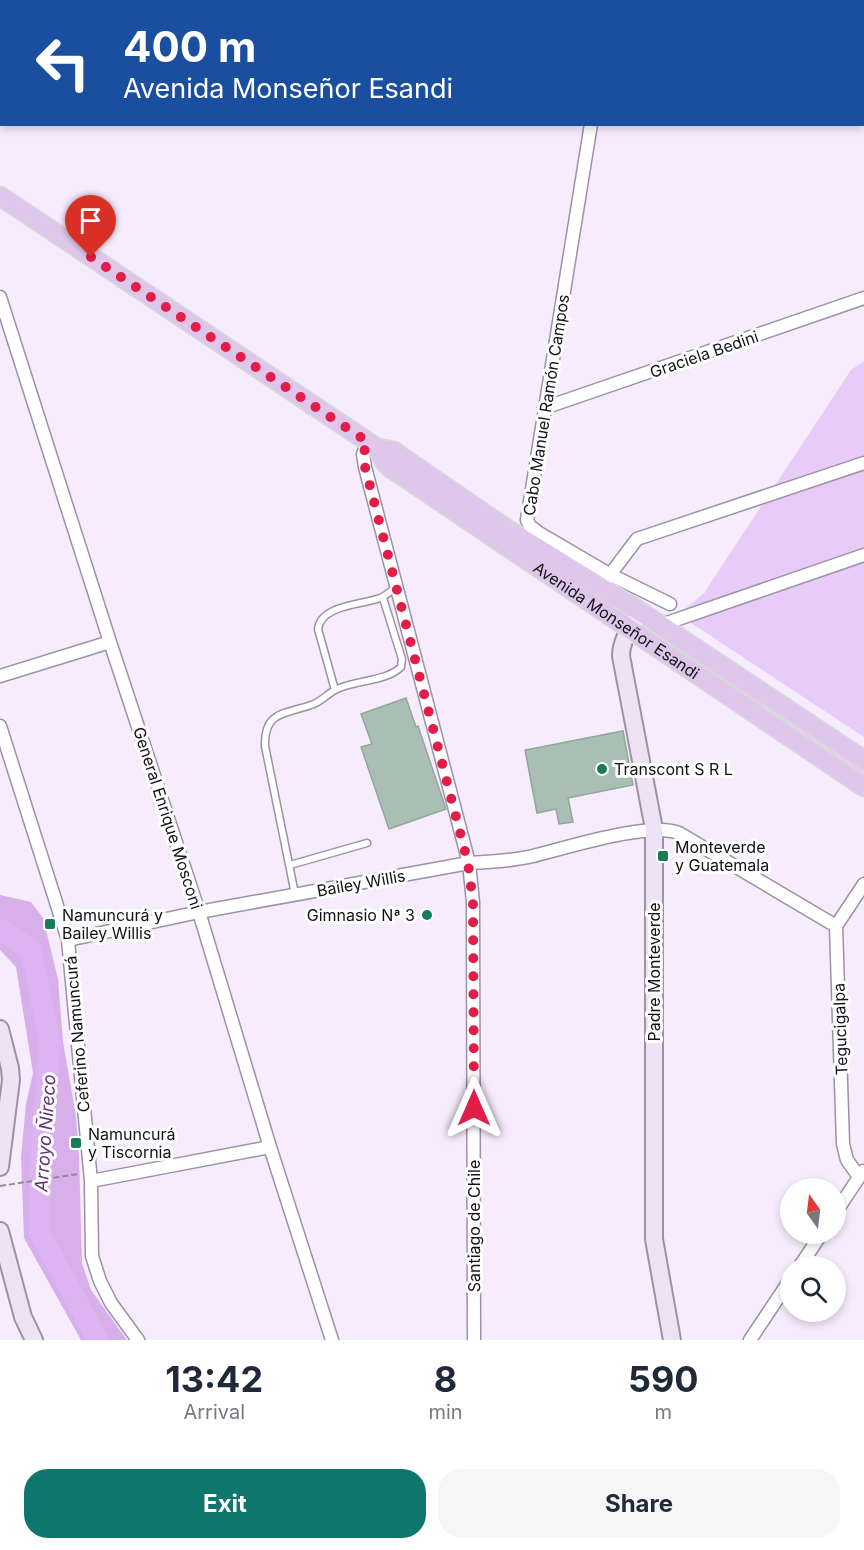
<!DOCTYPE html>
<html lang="en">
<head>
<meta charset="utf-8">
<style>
  body { margin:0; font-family:Inter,sans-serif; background:#f6f6f7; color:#1f2937; height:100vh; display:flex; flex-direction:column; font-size:22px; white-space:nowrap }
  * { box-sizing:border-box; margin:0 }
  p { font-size:20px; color:#747a83 }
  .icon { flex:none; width:33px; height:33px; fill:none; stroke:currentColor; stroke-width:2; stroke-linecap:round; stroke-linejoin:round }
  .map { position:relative; height:1340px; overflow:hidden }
  .panel { display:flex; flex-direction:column; background:#fff; flex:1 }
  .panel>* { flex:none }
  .banner { position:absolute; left:0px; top:0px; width:864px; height:126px; box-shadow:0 3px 9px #0003; background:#1a4fa0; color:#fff; overflow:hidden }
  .needle { width:39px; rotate:346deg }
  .buttons { position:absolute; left:780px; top:1178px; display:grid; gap:12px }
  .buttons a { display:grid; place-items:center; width:66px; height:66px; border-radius:50%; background:#fff; box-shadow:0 3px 9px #0003; font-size:30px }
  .pin { position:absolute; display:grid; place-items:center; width:51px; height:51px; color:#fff; margin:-62px -26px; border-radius:50% 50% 50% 0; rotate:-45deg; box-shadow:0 0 6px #0007 }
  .pin .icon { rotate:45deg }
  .me { position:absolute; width:66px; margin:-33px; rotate:0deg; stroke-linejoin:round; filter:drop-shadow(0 0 4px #0008) }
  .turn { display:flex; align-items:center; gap:21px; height:126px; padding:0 24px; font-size:27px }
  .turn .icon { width:78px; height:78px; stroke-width:2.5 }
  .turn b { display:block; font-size:42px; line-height:51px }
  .eta { display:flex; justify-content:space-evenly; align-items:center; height:102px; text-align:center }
  .eta b { font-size:36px; font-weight:700; line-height:42px }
  .action { display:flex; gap:12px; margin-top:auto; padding:12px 24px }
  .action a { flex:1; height:69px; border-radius:24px; background:#0f766e; color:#fff; font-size:24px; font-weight:700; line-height:69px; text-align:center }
  .action a+a { background:#f6f6f7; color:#1f2937 }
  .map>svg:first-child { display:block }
</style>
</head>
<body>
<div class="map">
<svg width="864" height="1340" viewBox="0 0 864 1340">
  <rect width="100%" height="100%" fill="#f7ecfe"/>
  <path fill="#e7cbf8" d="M593,0H864V28L863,29L862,2Z
    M864,361V737L682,617L684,610L704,593L851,370Z
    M665,633L864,768V776L661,639Z"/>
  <path fill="#d6afeb" d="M0,895L31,902L43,918L58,979L63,1042L76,1116L79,1156L82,1263L91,1290L127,1340H81L24,1238L21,1157L26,1104L33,1073L16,967L0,950Z"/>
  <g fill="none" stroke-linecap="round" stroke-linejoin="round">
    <path stroke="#dbb4f1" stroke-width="21" d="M0,929L31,950L50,1043L40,1172L39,1232L98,1340"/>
  </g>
  <path fill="#aabfb4" stroke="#92a69b" stroke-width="1.5" d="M406,698L416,727L418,726L446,809L389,829L361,747L372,744L361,714Z
    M623,731L633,785L568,798L573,822L559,824L556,809L537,813L525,750Z"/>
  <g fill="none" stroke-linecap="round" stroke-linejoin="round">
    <defs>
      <path id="lane" d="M335,690L318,629C321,605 361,605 380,598C386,596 391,591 396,587
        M290,865L367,843
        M295,894L265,746C264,711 285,714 311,705C321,702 326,695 335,690C353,680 386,682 401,667L402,659L383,598"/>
      <path id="street" d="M232,0L233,2
        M579,0V2
        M862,35L864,34
        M0,39H2
        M591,124L527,520L530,526L539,533L609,574L670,604
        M0,297L110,642L199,912L270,1147L332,1340
        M544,408L864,298
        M368,442L363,454L365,467L469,863L473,902L474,1340
        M606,580L637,539L864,463
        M661,625L864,555
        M0,676L110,642
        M0,726L68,940L91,1181L92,1256L100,1281L111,1303L138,1340
        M68,940L199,912L469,863C491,862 512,861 533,856C566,848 650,821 679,833L836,926
        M859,1177L847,1160L843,1144L836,926L864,884
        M91,1181L270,1147
        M836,1212L863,1171
        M800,1266L822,1233
        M750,1340L790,1280"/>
      <path id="secondary" d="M641,612C632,626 621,639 621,656L654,829V1239L672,1340
        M0,1029L10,1068L11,1080L0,1167
        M0,1231L23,1317L34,1340"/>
      <g id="primary">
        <path d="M0,196L377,448L394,451L399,455L507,529L641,612L864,760"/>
        <path id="s1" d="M377,448L385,463L389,467L864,787"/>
      </g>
    </defs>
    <use href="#lane" stroke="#9d92a3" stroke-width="9"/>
    <use href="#street" stroke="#9d92a3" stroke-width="15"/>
    <use href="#secondary" stroke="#9d92a3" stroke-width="20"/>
    <use href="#primary" stroke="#d9d9da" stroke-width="21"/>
    <path stroke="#918a97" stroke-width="2" stroke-dasharray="6 3" stroke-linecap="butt" d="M0,1186L78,1174"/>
    <use href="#lane" stroke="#fff" stroke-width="6"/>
    <use href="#street" stroke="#fff" stroke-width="12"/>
    <use href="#secondary" stroke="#eee3f5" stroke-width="16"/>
    <use href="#primary" stroke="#dec7eb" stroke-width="18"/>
  </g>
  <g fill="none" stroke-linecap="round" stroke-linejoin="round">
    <path stroke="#e11d48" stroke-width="10" stroke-dasharray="0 18" d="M91,257L368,442L363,454L365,467L468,863L473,902L474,1108"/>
  </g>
  <g fill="#167d58" stroke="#fefefe" stroke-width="2">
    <circle cx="602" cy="769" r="6"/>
    <rect x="657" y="850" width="12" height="12" rx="3"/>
    <circle cx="427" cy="915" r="6"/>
    <rect x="44" y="918" width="12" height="12" rx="3"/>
    <rect x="70" y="1137" width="12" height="12" rx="3"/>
  </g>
  <g text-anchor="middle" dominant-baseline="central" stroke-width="6" stroke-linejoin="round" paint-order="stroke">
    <g font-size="16" fill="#131016" stroke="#fefefe">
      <text transform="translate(704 354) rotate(-19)">Graciela Bedini</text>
      <text transform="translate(546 405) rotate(-81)">Cabo Manuel Ramón Campos</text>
      <text stroke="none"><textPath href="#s1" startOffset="297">Avenida Monseñor Esandi</textPath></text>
      <text transform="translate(168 818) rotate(72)">General Enrique Mosconi</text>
      <text transform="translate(361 883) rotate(-10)">Bailey Willis</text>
      <text transform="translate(654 972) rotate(-90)">Padre Monteverde</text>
      <text transform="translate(840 1029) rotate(-92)">Tegucigalpa</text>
      <text transform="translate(77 1034) rotate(-95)">Ceferino Namuncurá</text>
      <text transform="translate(474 1226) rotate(-90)">Santiago de Chile</text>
    </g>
    <g font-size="16" fill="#131016" stroke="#fefefe" text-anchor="start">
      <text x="614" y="769">Transcont S R L</text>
      <text x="675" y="847">Monteverde<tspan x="675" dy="18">y Guatemala</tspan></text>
      <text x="62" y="915">Namuncurá y<tspan x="62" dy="18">Bailey Willis</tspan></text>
      <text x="415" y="915" text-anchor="end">Gimnasio Nª 3</text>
      <text x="88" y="1134">Namuncurá<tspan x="88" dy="18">y Tiscornia</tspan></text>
    </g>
    <g font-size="18" font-style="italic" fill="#613279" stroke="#fefefe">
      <text transform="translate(45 1133) rotate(-86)">Arroyo Ñireco</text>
    </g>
  </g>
</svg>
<div class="buttons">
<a><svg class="needle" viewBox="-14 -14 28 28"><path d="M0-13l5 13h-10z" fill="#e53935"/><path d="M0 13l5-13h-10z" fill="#747a83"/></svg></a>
<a><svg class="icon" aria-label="search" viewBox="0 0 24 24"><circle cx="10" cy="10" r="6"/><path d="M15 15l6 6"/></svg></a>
</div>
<div class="pin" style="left:91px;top:257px;background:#d93025"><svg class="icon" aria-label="arrive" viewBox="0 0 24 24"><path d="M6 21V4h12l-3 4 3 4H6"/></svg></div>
<svg class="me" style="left:474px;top:1108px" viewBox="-20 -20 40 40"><path d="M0-17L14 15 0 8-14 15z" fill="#e11d48" stroke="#fff" stroke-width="4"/></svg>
<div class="banner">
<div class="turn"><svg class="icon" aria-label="left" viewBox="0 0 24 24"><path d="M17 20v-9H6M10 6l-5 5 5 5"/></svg><div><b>400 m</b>Avenida Monseñor Esandi</div></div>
</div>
</div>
<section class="panel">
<div class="eta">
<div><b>13:42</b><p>Arrival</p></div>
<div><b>8</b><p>min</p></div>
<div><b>590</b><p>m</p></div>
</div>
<div class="action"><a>Exit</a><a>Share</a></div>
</section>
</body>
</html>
